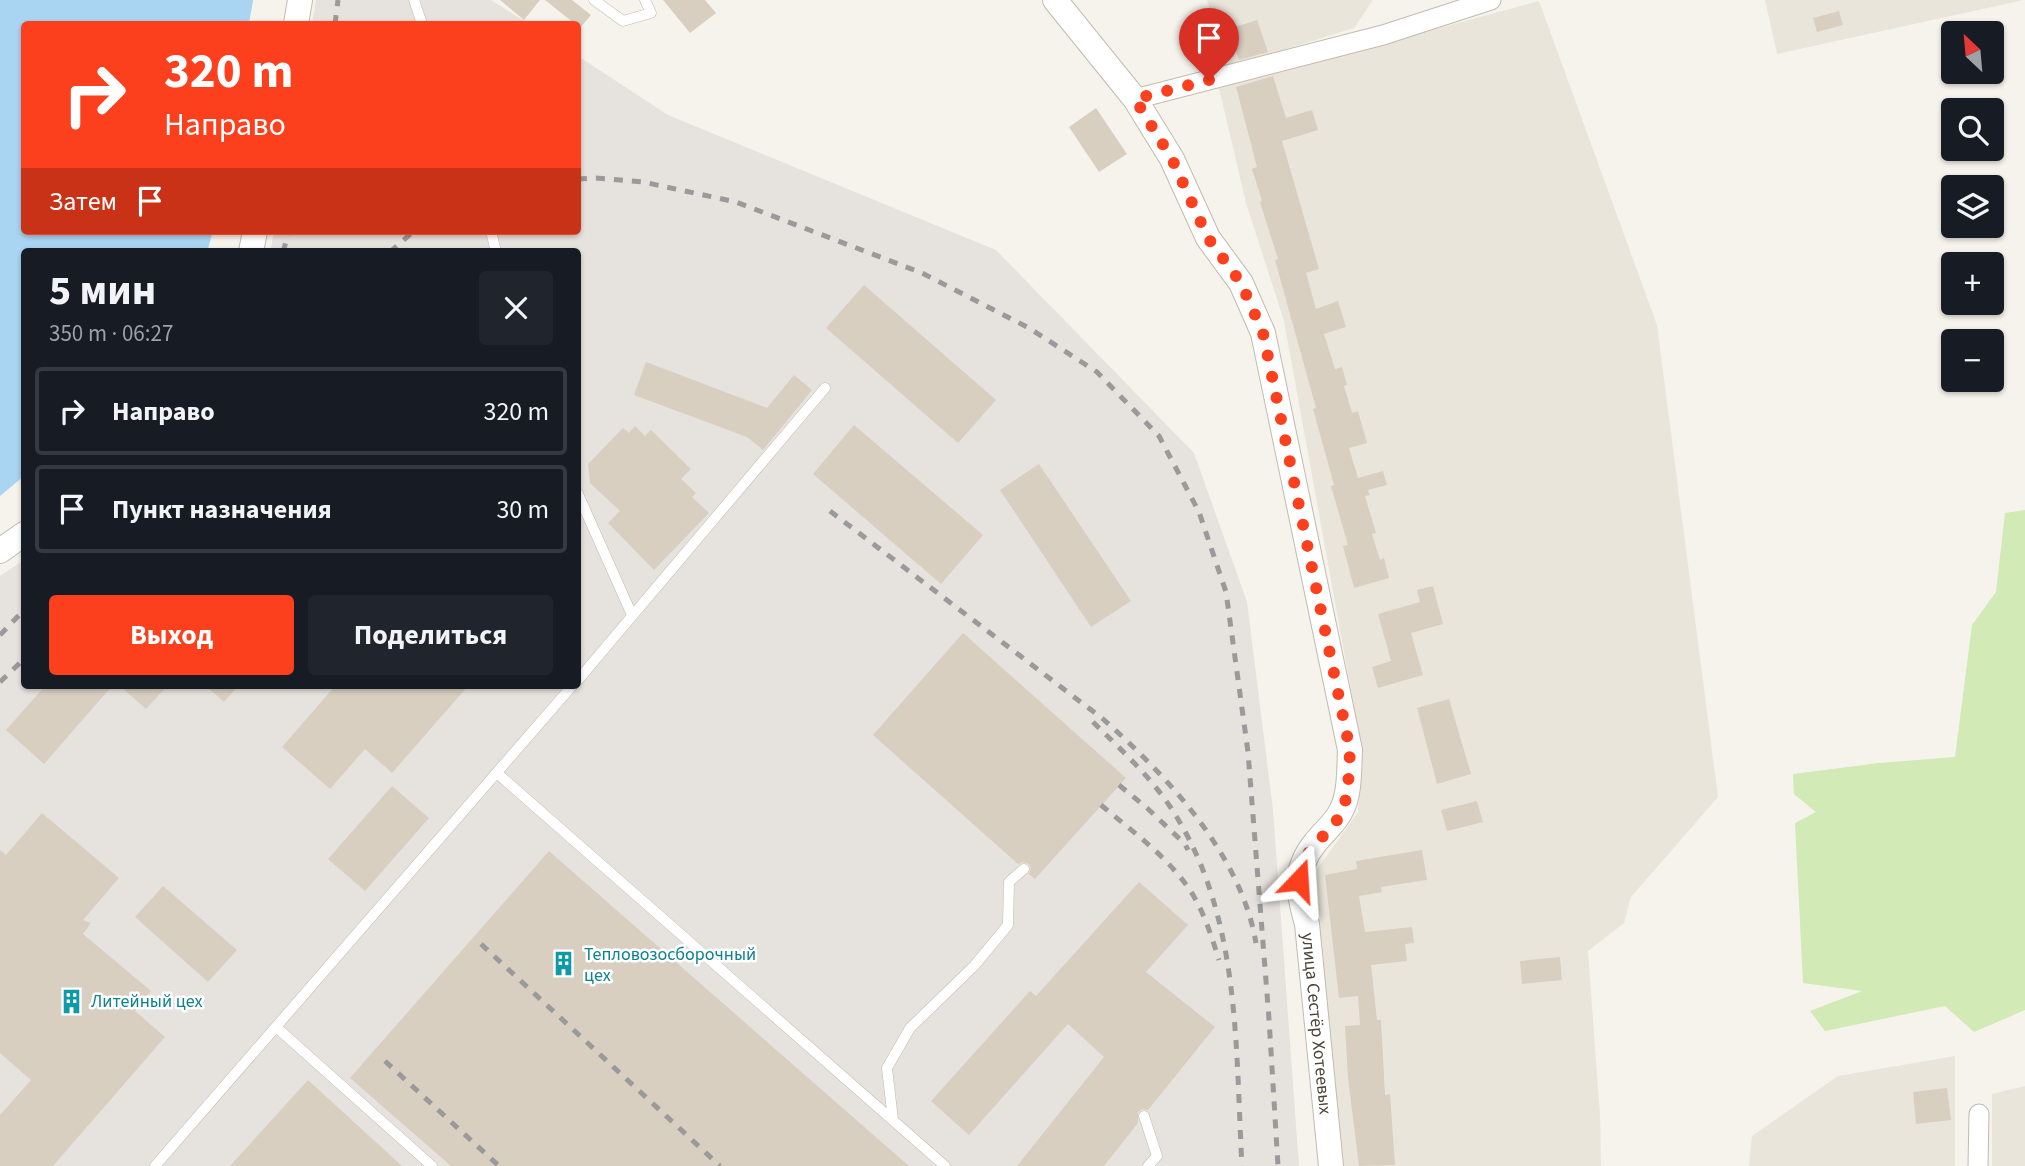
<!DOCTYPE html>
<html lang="ru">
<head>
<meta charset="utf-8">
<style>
  body { margin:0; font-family:"Source Sans 3",sans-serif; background:#20242c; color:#f1f3f6; height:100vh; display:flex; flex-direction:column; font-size:26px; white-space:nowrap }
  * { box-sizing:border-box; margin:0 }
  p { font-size:23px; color:#9ea1a6 }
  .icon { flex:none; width:38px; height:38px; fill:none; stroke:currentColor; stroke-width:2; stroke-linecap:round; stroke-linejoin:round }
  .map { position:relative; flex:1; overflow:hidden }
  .sheet { position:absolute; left:21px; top:248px; width:560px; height:441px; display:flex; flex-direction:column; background:#171b24; border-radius:7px; box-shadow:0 2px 5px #0004 }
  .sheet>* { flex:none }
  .banner { position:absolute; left:21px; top:21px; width:560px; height:214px; border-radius:7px; box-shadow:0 2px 5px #0004; background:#fc3f1d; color:#fff; overflow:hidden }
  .needle { width:46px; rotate:334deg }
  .tools { position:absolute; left:1941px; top:21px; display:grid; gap:14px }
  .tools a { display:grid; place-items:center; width:63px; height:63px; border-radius:7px; background:#171b24; box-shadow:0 2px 5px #0004; font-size:35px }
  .pin { position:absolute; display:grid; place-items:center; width:60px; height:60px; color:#fff; margin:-72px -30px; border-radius:50% 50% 50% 0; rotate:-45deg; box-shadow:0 0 7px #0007 }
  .pin .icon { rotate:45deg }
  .me { position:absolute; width:77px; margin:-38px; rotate:20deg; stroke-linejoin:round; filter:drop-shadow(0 0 5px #0008) }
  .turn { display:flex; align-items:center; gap:24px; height:147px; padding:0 28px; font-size:32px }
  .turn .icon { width:91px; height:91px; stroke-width:2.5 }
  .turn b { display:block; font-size:49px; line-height:60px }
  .then { display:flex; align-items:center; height:66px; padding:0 28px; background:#0003; gap:14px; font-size:26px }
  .round { display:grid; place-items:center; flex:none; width:74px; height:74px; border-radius:7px; background:#20242c }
  .head { display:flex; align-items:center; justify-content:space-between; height:119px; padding:0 28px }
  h1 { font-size:42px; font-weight:700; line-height:52px }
  .button { display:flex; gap:14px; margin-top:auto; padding:14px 28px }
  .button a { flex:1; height:80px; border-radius:7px; background:#fc3f1d; color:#fff; font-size:28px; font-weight:700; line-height:80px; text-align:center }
  .button a+a { background:#20242c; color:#f1f3f6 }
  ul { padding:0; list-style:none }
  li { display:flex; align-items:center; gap:21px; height:88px; margin:0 14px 10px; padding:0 14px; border:4px solid #363941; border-radius:7px }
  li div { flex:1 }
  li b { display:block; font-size:26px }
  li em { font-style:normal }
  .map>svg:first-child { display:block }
</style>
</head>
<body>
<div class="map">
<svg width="2025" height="1166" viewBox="0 0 2025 1166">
  <rect width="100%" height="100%" fill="#f6f3ec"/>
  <path fill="#eae5da" d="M1207,0H1373L1354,28L1225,68Z
    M1765,0H2024L1777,54Z
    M1539,1L1657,325L1718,797L1631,897L1624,923L1588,951L1600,1116L1601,1166H1339L1314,893L1316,871L1358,812L1362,751L1284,321L1246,203L1219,88Z
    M1955,1056V1166H1749L1752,1136L1838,1076Z
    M2025,1086V1166H1992V1094Z"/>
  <path fill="#e6e2dd" d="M316,0H491L529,24H312Z
    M578,56L668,115L996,250L1194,453L1247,602L1273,810L1299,1166H0V576L24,560V686H578V252H270L274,231H578Z"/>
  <path fill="#d2eab5" d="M2025,510V1010L1974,1032L1945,1006L1825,1031L1810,1011L1862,991L1803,983L1795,823L1816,812L1794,794L1793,774L1879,763L1955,757L1972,625L1996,592L2005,513Z"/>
  <path fill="#a9d4f2" d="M0,0H253L249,24H24V231H213L207,252H24V476L0,496Z"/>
  <path fill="#d8cfc1" d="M500,0H540L524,20Z
    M545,0H572L591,15L580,28Z
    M663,0H705L716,13L690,33Z
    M1839,11L1843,25L1817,32L1813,18Z
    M1257,20L1268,52L1239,60L1229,29Z
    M1273,76L1286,118L1312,110L1318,130L1282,141L1319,269L1306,273L1316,309L1338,301L1346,327L1324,334L1335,369L1342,367L1347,385L1344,386L1352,413L1358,411L1367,443L1349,448L1358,478L1383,471L1387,485L1368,490L1370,495L1365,496L1376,533L1372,534L1380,560L1384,558L1389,578L1354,588L1343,546L1348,545L1331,486L1334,485L1313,409L1316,408L1275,260L1278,259L1260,202L1262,201L1252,169L1257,167L1236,87Z
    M1096,108L1127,154L1099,172L1069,127Z
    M864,285L996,400L958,443L826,328Z
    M646,362L767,408L794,375L812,390L763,450L747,437L634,395Z
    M854,425L983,535L941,584L813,474Z
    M635,426L645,436L651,430L691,469L681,479L696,493L692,497L709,513L654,570L608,523L620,511L590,483L588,464L623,428L629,433Z
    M1039,464L1131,601L1091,627L1000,490Z
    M1433,586L1443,624L1411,633L1423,675L1378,688L1372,667L1391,661L1378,614L1420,602L1417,590Z
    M963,633L1126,778L1035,879L1029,874L1031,868L1029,864L1023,862L1018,864L873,735Z
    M45,686H112L44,764L6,730Z
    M120,686H167L146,709Z
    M206,686H238L224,702Z
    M335,686H468L392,773L365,749L330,789L282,747Z
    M1449,699L1471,774L1437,784L1417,708Z
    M392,786L429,818L365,891L328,859Z
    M1477,801L1483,822L1447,831L1441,810Z
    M42,813L119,878L83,920L91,923L83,934L151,991L135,1011L165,1037L53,1166H0V1115L31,1080L0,1053V850L6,855Z
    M1422,850L1427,880L1381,887L1382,892L1359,896L1365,932L1412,927L1414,943L1405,944L1407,961L1371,965L1377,1020H1381L1385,1095L1390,1094L1395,1165L1359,1166L1348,1078L1345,1026L1360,1025L1358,996L1339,998L1325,875L1357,869L1356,861Z
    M549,851L909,1166H451L350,1078Z
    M1139,882L1188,925L1146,972L1215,1027L1148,1110L1142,1109L1138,1112V1123L1104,1166H1017L1104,1057L1068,1024L969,1135L931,1101L1030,991L1036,996Z
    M163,886L237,950L208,982L135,917Z
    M1560,957L1562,980L1522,984L1520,961Z
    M308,1080L402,1166H230Z
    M1947,1088L1951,1120L1916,1124L1913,1092Z"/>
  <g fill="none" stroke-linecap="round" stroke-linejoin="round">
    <defs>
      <path id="service" d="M414,0L422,24
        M594,0L623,21L651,13L645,0
        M491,231L496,252
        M578,494L632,615
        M578,680L825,388
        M498,774L945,1166
        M276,1027L432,1166
        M1144,1116L1157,1156L1148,1166
        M893,1120L887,1068L910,1028L974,966L1008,925L1009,882L1024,869
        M155,1166L572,686"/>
      <path id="minor" d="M1135,99L1383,35L1491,0
        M1978,1166L1979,1114"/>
      <g id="tertiary">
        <path id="s1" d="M1055,0L1135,99L1172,159L1208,238L1241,283L1263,333L1350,750C1349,769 1350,793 1342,809C1336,823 1324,831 1315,843C1293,870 1298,893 1307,924L1331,1166"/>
        <path d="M296,24L300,0"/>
        <path d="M251,252L255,231"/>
        <path d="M0,551L24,534"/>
      </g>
    </defs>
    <use href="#service" stroke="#c2bbae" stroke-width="11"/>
    <use href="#minor" stroke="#c2bbae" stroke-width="21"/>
    <use href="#tertiary" stroke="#c2bbae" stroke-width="26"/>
    <use href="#service" stroke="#fff" stroke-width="10"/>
    <use href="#minor" stroke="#fff" stroke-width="19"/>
    <use href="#tertiary" stroke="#fff" stroke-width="24"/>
    <path stroke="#9a9a9a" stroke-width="5" stroke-dasharray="9 9" stroke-linecap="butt" d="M335,24L338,0
      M578,179L596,178L643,182L736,202L922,273L1029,328L1097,372L1159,436L1199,512L1226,592L1248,752L1269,1019L1278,1166
      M283,252L289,231
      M390,252L414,231
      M830,511L1103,719C1167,776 1241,854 1256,943
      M0,635L24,610
      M0,682L24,659
      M1093,722C1119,748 1148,774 1169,805C1241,912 1235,1042 1242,1166
      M1119,785L1147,808L1185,844L1188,850
      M1101,805C1133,832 1171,859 1193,895C1205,915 1212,938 1219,960
      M481,944L720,1166
      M385,1061L499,1166"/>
  </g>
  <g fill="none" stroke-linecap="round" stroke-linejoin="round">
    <path stroke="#fc3f1d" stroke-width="12" stroke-dasharray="0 21.6" d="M1209,80L1135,99L1172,159L1208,238L1241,283L1263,333L1350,750C1349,768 1349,789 1344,806C1334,836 1303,842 1299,880"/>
  </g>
  <defs>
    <symbol id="building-bare" viewBox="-9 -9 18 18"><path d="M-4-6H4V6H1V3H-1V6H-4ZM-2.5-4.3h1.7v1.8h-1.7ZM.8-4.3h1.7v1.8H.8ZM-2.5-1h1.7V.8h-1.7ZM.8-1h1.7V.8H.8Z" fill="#0f9aa8" stroke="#fff" stroke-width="2.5" paint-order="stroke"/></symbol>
  </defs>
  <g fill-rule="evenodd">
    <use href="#building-bare" x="546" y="946" width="35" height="35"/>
    <use href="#building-bare" x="54" y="984" width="35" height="35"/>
  </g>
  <g text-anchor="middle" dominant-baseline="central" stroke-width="5" stroke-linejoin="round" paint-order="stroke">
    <g font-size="18" fill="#0d838f" stroke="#fff" text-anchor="start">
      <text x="584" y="954">Тепловозосборочный<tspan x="584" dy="21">цех</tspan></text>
      <text x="91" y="1001">Литейный цех</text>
    </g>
    <g font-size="18" fill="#4b4439" stroke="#fff">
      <text stroke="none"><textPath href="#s1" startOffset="1110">улица Сестёр Хотеевых</textPath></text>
    </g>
  </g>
</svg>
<div class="tools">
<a><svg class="needle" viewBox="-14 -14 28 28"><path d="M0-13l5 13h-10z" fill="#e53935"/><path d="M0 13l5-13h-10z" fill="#9ea1a6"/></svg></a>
<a><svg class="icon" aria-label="search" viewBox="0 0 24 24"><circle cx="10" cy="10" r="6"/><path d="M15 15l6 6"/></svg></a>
<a><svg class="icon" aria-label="layers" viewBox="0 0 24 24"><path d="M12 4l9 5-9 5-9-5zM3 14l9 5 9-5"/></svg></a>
<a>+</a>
<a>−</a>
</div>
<div class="pin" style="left:1209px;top:80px;background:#d93025"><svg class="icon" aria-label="arrive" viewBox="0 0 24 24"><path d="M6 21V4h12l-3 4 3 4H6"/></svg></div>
<svg class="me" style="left:1299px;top:880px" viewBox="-20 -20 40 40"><path d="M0-17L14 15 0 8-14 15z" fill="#fc3f1d" stroke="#fff" stroke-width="4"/></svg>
<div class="banner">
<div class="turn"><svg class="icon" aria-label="right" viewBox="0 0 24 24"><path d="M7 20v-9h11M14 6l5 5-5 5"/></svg><div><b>320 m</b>Направо</div></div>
<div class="then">Затем<svg class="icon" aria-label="arrive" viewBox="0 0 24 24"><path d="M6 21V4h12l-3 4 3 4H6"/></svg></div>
</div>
<section class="sheet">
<div class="head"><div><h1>5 мин</h1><p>350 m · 06:27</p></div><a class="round"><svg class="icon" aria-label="close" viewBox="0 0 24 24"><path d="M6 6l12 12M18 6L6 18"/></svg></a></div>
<ul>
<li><svg class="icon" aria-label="right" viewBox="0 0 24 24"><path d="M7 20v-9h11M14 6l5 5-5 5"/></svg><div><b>Направо</b></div><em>320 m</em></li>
<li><svg class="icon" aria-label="arrive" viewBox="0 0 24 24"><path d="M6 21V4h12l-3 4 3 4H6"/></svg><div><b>Пункт назначения</b></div><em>30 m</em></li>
</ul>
<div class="button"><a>Выход</a><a>Поделиться</a></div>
</section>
</div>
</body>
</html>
